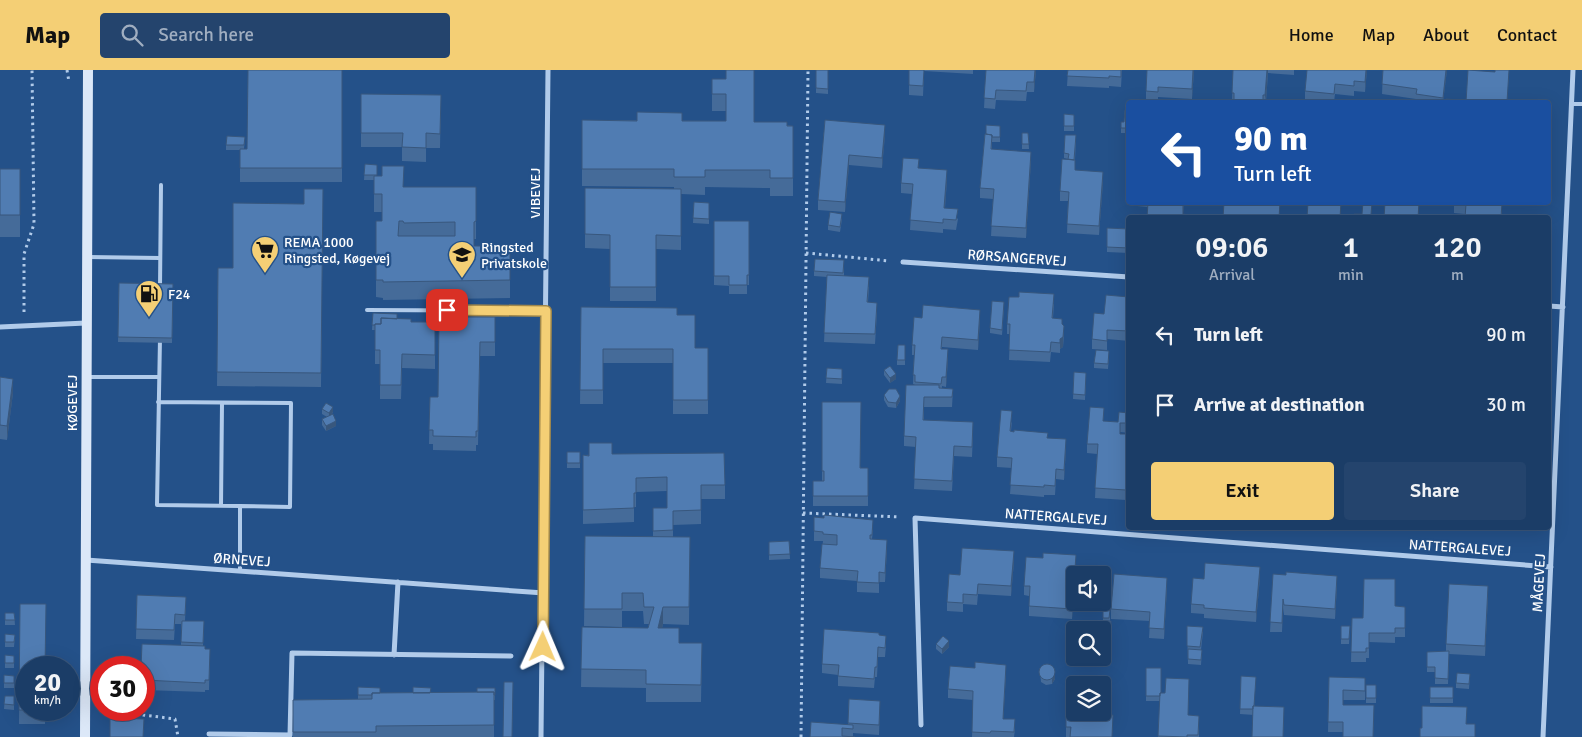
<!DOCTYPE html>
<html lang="en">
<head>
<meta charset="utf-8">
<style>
  body { margin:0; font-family:Signika,sans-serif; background:#24446d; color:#f1f3f6; height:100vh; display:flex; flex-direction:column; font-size:19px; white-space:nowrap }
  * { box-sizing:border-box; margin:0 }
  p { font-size:16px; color:#a0aec0 }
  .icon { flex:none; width:28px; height:28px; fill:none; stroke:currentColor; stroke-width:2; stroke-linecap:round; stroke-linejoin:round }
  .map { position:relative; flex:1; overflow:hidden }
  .sheet { position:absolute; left:1126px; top:145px; width:425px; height:315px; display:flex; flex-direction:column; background:#1b3d67; border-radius:5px; box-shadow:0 5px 20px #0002,0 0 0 1px #39567b }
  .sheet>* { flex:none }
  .top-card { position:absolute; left:1126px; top:30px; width:425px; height:105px; border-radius:5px; box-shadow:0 5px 20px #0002,0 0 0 1px #39567b; background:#1a4fa0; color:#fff; overflow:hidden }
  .controls { position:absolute; left:1066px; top:496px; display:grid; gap:10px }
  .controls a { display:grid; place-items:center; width:45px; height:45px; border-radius:5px; background:#1b3d67; box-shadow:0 5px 20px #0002,0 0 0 1px #39567b; font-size:25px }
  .speed { position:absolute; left:15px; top:586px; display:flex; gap:10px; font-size:25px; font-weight:700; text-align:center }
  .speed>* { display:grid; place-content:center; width:65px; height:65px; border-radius:50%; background:#1b3d67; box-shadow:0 5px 20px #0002,0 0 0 1px #39567b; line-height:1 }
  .speed small { font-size:12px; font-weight:400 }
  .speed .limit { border:8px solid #d22; background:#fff; color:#111 }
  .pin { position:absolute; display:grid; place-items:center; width:42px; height:42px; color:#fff; margin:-21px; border-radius:10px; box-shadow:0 2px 8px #0006 }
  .me { position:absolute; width:55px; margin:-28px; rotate:1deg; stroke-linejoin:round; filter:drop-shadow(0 0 4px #0008) }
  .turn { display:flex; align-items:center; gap:18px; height:105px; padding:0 25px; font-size:22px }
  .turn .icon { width:65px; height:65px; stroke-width:2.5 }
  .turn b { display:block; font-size:35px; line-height:42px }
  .eta { display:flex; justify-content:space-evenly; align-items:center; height:85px; text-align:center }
  .eta b { font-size:30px; font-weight:600; line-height:35px }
  .action { display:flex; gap:10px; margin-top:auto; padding:10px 25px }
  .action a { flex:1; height:58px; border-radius:5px; background:#f4cf75; color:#111; font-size:20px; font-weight:600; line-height:58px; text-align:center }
  .action a+a { background:#24446d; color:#f1f3f6 }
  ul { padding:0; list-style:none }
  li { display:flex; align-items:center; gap:15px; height:70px; padding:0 25px }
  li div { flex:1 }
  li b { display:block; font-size:19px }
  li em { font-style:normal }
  header { display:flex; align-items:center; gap:30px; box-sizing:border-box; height:70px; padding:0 25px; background:#f4cf75; color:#111 }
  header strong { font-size:24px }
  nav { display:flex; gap:28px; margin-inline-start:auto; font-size:18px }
  .search { width:350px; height:45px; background:#24446d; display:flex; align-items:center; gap:12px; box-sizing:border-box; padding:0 18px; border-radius:5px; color:#a0aec0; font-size:19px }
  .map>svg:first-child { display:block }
</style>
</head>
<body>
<header>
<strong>Map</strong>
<div class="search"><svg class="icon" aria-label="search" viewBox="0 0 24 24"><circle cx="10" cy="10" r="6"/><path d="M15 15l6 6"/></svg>Search here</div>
<nav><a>Home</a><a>Map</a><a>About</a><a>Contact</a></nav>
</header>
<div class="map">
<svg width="1582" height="667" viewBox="0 0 1582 667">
  <rect width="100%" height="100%" fill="#245189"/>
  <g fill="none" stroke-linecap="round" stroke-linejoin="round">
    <path stroke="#b1cbea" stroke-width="3" stroke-dasharray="2.5 4" stroke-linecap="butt" d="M67,0L69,12
      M806,183L890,191
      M24,242V184L34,154L32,0
      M803,443L900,447
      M104,640L175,649L178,667
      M801,667L808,0"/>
    <path stroke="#b1cbea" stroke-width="4" d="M1572,34H1582
      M88,187L160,188
      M160,218L161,115
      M367,240L546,241
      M160,268L157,435L240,436V501
      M88,307H159
      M158,332L291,333L290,437L240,436
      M221,436L222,333"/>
    <path stroke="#b1cbea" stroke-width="5" d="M903,192L1129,207
      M1549,236L1563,237
      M0,257L86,253
      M86,490L544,523
      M394,585L398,512
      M921,655L915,448L1551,497
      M209,664L290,665L292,583L511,586
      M541,667L548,0
      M1543,667L1573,0"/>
    <path stroke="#dce8f8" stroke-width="10" d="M85,667L88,0"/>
  </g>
  <path fill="#456b99" d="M342,0V112H240V80H226V75L245,67L244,79H247Z
    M816,0H828V24L816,23Z
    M909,0H973V4L924,1L923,26L909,25Z
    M986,0H1036L1034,22H1027L1026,31L996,30L995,39L984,38Z
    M1068,0H1122L1121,17L1109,16V18L1067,16Z
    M1194,0L1192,29L1158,27V32L1146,31V21Z
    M1233,0H1294V5L1268,3L1266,32H1232Z
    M1367,0L1365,22L1354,21V26L1335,24L1334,32H1319L1305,31V21Z
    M1383,0H1447L1443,32H1416V29L1382,24Z
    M712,9L754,52L793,56V126H770V118L705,117V125L681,124V180L656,179V231H610V179L585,178V118L674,119V117L582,116V50L726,51V41H712Z
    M361,24L441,25L440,78H426V92L402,91V77H361Z
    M1129,40V63H1121V52H1124Z
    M1064,44L1074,45V61H1064Z
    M825,50L885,65L882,98L849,95L845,142L818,140V130Z
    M1000,56V72H992V79L1031,91L1026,168L991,166L993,129L980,128V118L985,64Z
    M1022,63H1028L1029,79H1022Z
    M1076,70L1075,90V100L1103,112L1099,165L1067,163L1068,131H1060V121L1068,89L1064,88V83Z
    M365,94L377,106L403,117H476V169H474V176H510V228L383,230V228L376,227V151H382V142H374V110H364Z
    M919,98L947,110L945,138L958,149L956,160L943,159V163L910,160L912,124L901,123V113Z
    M0,99H20V167H0Z
    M323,119L321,317L217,316L218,198H233L304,134Z
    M694,132L709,133V154L693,153Z
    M1137,132H1184L1183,144L1148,137L1137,136Z
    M1454,132H1502V148H1465V144L1454,143Z
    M842,149L840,162L828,160V155Z
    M714,151H749V215H747V224H729V216L714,215Z
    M1107,158L1129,159V183L1107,182Z
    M844,196V206L869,217L868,232L877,242L875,274L824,272L827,207L814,206V201Z
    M119,213L173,214L172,273L118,272Z
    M1129,227V271L1107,269V280L1092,279V269L1104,244Z
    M1054,234L1053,248L1062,254L1064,266L1063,277L1060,279V283L1051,282L1050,292L1009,290L1010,264H1007V254Z
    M581,237L677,245L695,278H708V344H673V293H603V334H580Z
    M1004,237L1002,265L990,263V258Z
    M373,243L411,252H435V299L402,298L401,329H380V294H375V260H372Z
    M495,247V286H480L478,375H476V381L433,380V374H429L430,327H438Z
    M980,250L978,280L942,277V279L948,289L946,317L942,316V318L953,319L952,337H924V350L973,362L972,387L954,386L952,421L914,419L916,377L904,376V366L915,315L913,314L914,285H912V275Z
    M905,275V295H897V290Z
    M1109,286L1108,299L1094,298V293Z
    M827,298L842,299V314L826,313Z
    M884,300L896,309L890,313L884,305Z
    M1074,302L1086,303L1085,330L1073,329Z
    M0,307L13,323L7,370L0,369Z
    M884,325L900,331L896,338L888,337L884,330Z
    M822,332L861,398H868V436H813V411H822Z
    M322,339L333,342L332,344L336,356L326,361L322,355V349L327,347L322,344Z
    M1129,343V363L1120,362V364H1129V428L1127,427L1126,430L1095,428L1097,384L1087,383V374L1104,351L1118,352Z
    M1012,351L1011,361L1048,368L1066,379L1064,410L1056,409L1055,425H1044V427L1010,424L1012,398L997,397V387Z
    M567,382H580V398H567Z
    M612,384L725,415V429H701V454L673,455V467H690L689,555L663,554L662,558L679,573H702L701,632H646V618L581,617L582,557L648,558L649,554H644L643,541H622V557L584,556L585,466L653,467V438H667V421L636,422V437H634V452L583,454V385Z
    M873,460L872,469L887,480L885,512H879V523L857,522V511L820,508V498L823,471H814V461Z
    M789,471L790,489L769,490V472Z
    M1014,491L1011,526L978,524L977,535L963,534V542L947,541V532L960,505Z
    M1076,495L1072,549L1029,546V526L1024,525V516Z
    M1273,504L1337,516L1335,549L1284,545L1283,538L1282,562H1270Z
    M1260,507L1256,552L1204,548V544L1191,543V534Z
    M1167,517L1164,569L1149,568L1150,551L1111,549V539Z
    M137,525L186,527L185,551H204L203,576L205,579H210L209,620H205V622L144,620V598L181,575V554H175L174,570L136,569Z
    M1488,526L1485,586L1449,584L1448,614H1435V602H1427V597L1446,581V574Z
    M20,534L45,640V654H19Z
    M1395,536L1405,537V567H1395V573L1369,572V588H1366V592H1351L1352,548H1363Z
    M1103,540H1110V551H1111V565H1103Z
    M5,543H14L15,555H5Z
    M1187,556L1203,562L1201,580H1202L1201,595L1188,594Z
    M1341,556H1350L1349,574H1341Z
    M5,564L15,565L14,577H5Z
    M879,565L886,575L885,587H878L877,607H875L874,618L838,616V605L822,603V594Z
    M936,574L949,577L942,584L936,579Z
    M5,585L14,591V598H5Z
    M1146,598L1161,623L1188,645L1199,646V667H1158L1160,631H1146Z
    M1040,601L1055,609L1052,614L1046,615L1041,612Z
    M1006,604L1003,649L1015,659L1014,667H972L973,630L948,628V619Z
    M1470,604L1469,619L1456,618V613Z
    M4,605L14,606V618H4Z
    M1241,606L1255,636L1284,647L1240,644Z
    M1329,607L1365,608V630H1343V662H1328Z
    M1366,615H1376V633H1366Z
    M358,617L380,623L477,622L495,618V630H494V667H293V630L358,629Z
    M1430,617H1453V633H1430Z
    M5,626H14V640L4,639Z
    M849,629L880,641L879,665L853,663V667H810L848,655Z
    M1071,647L1070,667H1066V657Z"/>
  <path fill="#38577d" d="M1035,0H1036L1034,22V12Z
    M1193,0H1194L1192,29V19Z
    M1267,0H1268L1266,32L1265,25Z
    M1366,0H1367L1365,22V12Z
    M1446,0H1447L1443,32V28Z
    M885,55V65L882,98V88Z
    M1031,82V91L1026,168V158Z
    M849,85V95L845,142V132Z
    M947,100V110L944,148V138Z
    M1103,102V112L1099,165V156Z
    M980,240V250L978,280V270Z
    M1064,256L1063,277L1060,279V269Z
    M948,279V289L946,317V307Z
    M896,304V309L890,313V308Z
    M13,309V323L7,370V356Z
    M900,326V331L896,338V333Z
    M333,337V342L329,348V343Z
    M336,351V356L326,361V356Z
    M1066,369V379L1064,410V400Z
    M887,470V480L885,512V503Z
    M1014,481V491L1011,526V516Z
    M1076,485V495L1072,549V539Z
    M1260,497V507L1256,552V542Z
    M1337,506V516L1335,549V539Z
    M1167,508V517L1164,569V559Z
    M1488,516V526L1485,586V576Z
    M1283,529V538L1282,562V553Z
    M663,537V554L658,576V558Z
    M949,571V577L942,584V579Z
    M1006,595V604L1003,658V649Z
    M1055,604V609L1052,614V609Z
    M880,631V641L879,665V655Z"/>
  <path fill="#507cb2" stroke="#38577d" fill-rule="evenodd" d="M248,0H342V98H240V79H247Z
    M726,0H754V52H787V56H793V108H770V100H705V107H674V99H582V50L637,51V42L682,43V51H726V24H712V9H726Z
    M816,0H828V19L816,18Z
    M909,0H924L923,16L909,15Z
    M986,0H1035L1034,12H1027L1026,21L996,20L995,29L984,28Z
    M1068,0H1121V7L1109,6V8L1067,6Z
    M1147,0H1193L1192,19L1158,17V22L1146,21Z
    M1233,0H1267L1265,25H1263V32H1234V23H1232Z
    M1307,0H1366L1365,12L1354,11V16L1335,14L1334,24L1305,21Z
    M1383,0H1446L1443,28L1416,24L1417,19L1382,14Z
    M1468,0L1495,2V0H1509L1507,32H1466Z
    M361,24L441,25L440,64L426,63V78L402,77L403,63H361Z
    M1446,29L1459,30V32H1445Z
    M1125,40H1129V58H1121V52H1124Z
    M1064,44L1074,45V56H1064Z
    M825,50L885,55L882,88L849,85L845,132L818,130Z
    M986,55L1000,56V67H992V65L986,64Z
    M1022,63H1028L1029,74H1022Z
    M985,64L992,65L991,79L1031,82L1026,158L991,156L994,119L980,118Z
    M1065,65H1076L1074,90L1068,89L1069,84L1064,83Z
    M227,66L245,67L244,75H226Z
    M903,88L919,89L918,98L947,100L944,138L958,139L956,150L943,149V153L910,150L913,114L901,113Z
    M1062,89L1075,90V100L1103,102L1099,156L1067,154L1069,122L1060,121Z
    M365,94L377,95V105H364Z
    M382,96H404L403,117H476V151L474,152V176H510V210L383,212V210H376V151H382V124H374V106H382ZM399,151H403L404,153L455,152V166H398Z
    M0,99H20V145H0Z
    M585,118L681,119V166L656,165V217H610V165L585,164Z
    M304,119H323L321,303L217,302L218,198H233V133L304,134Z
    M694,132L709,133V149L693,148Z
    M1148,132H1183V144L1189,145V148H1147Z
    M1224,132H1280L1279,148H1223Z
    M1308,132H1341L1340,148H1307Z
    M1363,132H1372L1371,145H1373V148H1354V144H1362Z
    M1385,132H1419L1418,148H1384Z
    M1454,132H1502L1501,148H1465L1466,134L1454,133Z
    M830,142L842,144L840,157L828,155Z
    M714,151H749V205H747V215H729V206H714Z
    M1107,158L1129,159V178L1107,177Z
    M815,189L844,190L843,203L814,201Z
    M827,205L869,207L867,232L877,233L875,264L824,263Z
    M119,213L173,214L172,268L118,267Z
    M1019,222L1054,224L1052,248L1062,249V254L1064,256L1063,267L1060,269V273L1051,272L1050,282L1009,280L1010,254H1007L1009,227H1019Z
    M1106,225L1129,227V261L1107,260V271L1092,269L1094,243L1104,244Z
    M992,231L1004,232L1002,260L990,258Z
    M923,235L980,240L978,270L942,267L941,279H948L946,307H942L941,314L915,312V305H913L915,275H912L914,247L922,248Z
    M581,237L677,238V245H695V278H708V330H673V279H603V320H580Z
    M373,243L397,244V249L381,248V254H375V255H372Z
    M439,247H495V272H480L478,361H476V367L433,366V360H429L430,327H438Z
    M381,248L411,249V252H435V285L402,284L401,315H380V280H375V254H381Z
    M898,275H905V290H897Z
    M1096,280L1109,281L1108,294L1094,293Z
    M890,296L896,304L890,308L884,300Z
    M827,298L842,299V309L826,308Z
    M1074,302L1086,303L1085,325L1073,324Z
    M0,307L13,309L7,356L0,355Z
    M906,315H939V318L953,319L952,327H924L923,350L973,352L972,377L954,376L952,411L914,409L916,367L904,366Z
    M889,319H896L900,326L896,333L888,332L884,325Z
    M822,332H861L860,398H868V426H813V411H824V401H822Z
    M326,333L333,337L329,343L322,339Z
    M1090,337L1104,338L1103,351L1118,352L1119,342L1129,343V353H1120V364H1129V418H1127L1126,420L1095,418L1098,374H1087Z
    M1001,340L1012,341L1010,361L1014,362V360L1048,363L1047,368L1066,369L1064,400L1056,399L1055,416L1044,415V417L1010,415L1012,388L997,387Z
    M333,344L336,351L326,356L322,349Z
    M589,373H612V384L724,383L725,415H701V440L673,441V460L653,461V438H667V407L636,408V423H634V438L583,440V385L589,386Z
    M567,382H580V393H567Z
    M824,445L873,450L872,465H870V469L887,470L885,503L879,502V513L857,512L858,501L820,498L822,474L837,475V465L823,464V462L814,461V447L824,448Z
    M585,466L690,467L689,537H663L658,558H679V573H702L701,615L646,614V600L581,599L582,557L648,558L654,537H644L643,523H622V539H584Z
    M789,471L790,484L769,485V472Z
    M962,478L1014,481L1011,516L978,514L977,525L963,524V533L947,532L949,504L960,505Z
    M1043,483L1076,485L1072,539L1029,536L1030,516H1024L1026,487L1043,488Z
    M1205,493L1260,497L1256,542L1204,538V535L1191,534L1193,508L1204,509Z
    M1286,502L1337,506L1335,539L1284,535L1283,529L1282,553L1270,552L1273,504L1286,505Z
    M1114,504L1167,508L1164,559L1149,558L1150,542L1111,539Z
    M1364,509H1395V536L1405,537V558H1395V563H1369V578H1366V582H1351L1352,548H1363Z
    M1449,514L1488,516L1485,576L1446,574Z
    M137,525L186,527L185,545L175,544L174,560L136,559Z
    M20,534H46L45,598H26V640H19Z
    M1103,540H1110L1109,548H1103Z
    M5,543H14L15,550H5Z
    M182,551H204L203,573L181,572Z
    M1103,551H1111V560H1103Z
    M1187,556L1203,557L1200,577L1187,576Z
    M1341,556H1350L1349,569H1341Z
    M824,559L879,563V565L886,566L885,578L878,577L877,597H875L874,609L838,606L839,595L822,594Z
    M5,564L15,565L14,572H5Z
    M943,566L949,571L942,579L936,574Z
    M142,574L205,576V579H210L209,610H205V613L144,610V598H141Z
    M1188,579L1202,580L1201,590L1188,589Z
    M1449,581L1448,609L1435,608V597H1427V582Z
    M5,585L14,586V593H5Z
    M975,592L1006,595L1003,649H1015L1014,662L991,661L990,663L972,662L973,621L948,619L950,596L975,598Z
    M1039 602a8 8 0 1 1 16 0a8 8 0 1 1-16 0Z
    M1146,598H1161V623H1160V626H1146Z
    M1457,603L1470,604L1469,614L1456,613Z
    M4,605L14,606V613H4Z
    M1241,606L1256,607L1254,636H1253V639H1240Z
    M1329,607L1365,608V621L1343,620V635H1374L1373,667H1343V652H1328Z
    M1166,608L1189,609L1188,645L1199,646L1198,665H1187V667L1158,666L1160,623H1165Z
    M504,612H513L512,667H503Z
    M1366,615H1376V628H1366Z
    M358,617L380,618V623H372V625H358Z
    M413,617L431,618L430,623H413Z
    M1430,617H1453V628H1430Z
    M477,618H495V625H494V622H477Z
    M494,622V655L376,656V662H293V630L372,629V623Z
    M5,626H14V635L4,634Z
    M849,629L880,631L879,655L848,653Z
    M1253,636L1284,637L1283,667H1252Z
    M1422,636L1467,637L1466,654H1475V667H1420V658H1422Z
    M1071,644L1113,645L1112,667H1070L1071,657H1066V647H1071Z
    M110,648L144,649L143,667H110Z
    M811,652L853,655V659L842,658V666L855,667H810Z"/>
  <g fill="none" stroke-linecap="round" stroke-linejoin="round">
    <defs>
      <path id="route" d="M447,240L546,241L543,577"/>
    </defs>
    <use href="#route" stroke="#9f874c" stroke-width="12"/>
    <use href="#route" stroke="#f4cf75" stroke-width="9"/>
  </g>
  <defs>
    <symbol id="supermarket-pin" viewBox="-11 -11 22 30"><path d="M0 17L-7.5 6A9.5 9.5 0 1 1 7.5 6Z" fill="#f4cf75" stroke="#245189"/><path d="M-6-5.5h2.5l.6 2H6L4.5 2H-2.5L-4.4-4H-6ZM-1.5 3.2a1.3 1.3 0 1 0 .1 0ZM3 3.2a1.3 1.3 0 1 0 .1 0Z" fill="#111"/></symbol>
    <symbol id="school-pin" viewBox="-11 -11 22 30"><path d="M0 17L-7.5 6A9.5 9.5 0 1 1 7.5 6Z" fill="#f4cf75" stroke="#245189"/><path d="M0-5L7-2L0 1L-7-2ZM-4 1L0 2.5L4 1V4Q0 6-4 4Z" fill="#111"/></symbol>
    <symbol id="fuel-pin" viewBox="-11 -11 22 30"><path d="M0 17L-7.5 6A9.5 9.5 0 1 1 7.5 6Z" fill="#f4cf75" stroke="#245189"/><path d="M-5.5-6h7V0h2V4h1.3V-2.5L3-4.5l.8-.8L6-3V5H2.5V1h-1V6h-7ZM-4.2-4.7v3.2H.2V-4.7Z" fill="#111"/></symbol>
  </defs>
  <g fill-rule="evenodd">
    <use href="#supermarket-pin" x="249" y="164" width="32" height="43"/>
    <use href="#school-pin" x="446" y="169" width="32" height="43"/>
    <use href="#fuel-pin" x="133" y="208" width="32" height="43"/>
  </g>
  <g text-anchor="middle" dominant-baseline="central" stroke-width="4.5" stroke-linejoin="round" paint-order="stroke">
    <g font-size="14" fill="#fff" stroke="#245189">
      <text transform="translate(535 123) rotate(-90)">VIBEVEJ</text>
      <text transform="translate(1017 188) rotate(4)">RØRSANGERVEJ</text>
      <text transform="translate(72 333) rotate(-90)">KØGEVEJ</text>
      <text transform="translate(1056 447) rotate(4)">NATTERGALEVEJ</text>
      <text transform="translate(1460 478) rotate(4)">NATTERGALEVEJ</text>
      <text transform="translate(242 490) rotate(4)">ØRNEVEJ</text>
      <text transform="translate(1539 513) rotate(-87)">MÅGEVEJ</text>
    </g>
    <g font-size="14" fill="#fff" stroke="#245189" text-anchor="start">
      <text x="284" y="172">REMA 1000<tspan x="284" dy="16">Ringsted, Køgevej</tspan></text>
      <text x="481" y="177">Ringsted<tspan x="481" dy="16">Privatskole</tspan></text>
      <text x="168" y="224">F24</text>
    </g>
  </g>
</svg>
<div class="controls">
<a><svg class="icon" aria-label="sound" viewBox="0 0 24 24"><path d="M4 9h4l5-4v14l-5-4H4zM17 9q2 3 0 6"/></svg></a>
<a><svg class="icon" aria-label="search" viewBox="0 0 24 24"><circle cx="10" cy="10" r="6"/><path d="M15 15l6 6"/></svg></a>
<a><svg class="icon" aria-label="layers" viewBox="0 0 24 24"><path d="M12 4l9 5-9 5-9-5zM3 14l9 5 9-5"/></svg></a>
</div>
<div class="speed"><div>20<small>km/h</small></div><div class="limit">30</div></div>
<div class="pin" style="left:447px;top:240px;background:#d93025"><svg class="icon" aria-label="arrive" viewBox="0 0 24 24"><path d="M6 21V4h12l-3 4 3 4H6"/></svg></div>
<svg class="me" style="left:543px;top:577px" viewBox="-20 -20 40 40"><path d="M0-17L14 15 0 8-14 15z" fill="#f4cf75" stroke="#fff" stroke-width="4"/></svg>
<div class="top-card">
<div class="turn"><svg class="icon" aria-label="left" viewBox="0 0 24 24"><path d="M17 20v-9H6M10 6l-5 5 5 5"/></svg><div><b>90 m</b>Turn left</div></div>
</div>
<section class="sheet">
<div class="eta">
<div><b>09:06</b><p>Arrival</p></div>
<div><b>1</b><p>min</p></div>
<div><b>120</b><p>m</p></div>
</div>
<ul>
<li><svg class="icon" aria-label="left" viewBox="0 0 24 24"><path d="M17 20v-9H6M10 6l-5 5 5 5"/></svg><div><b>Turn left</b></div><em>90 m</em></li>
<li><svg class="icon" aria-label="arrive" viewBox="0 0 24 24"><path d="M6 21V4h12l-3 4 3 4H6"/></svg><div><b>Arrive at destination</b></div><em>30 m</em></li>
</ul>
<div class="action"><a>Exit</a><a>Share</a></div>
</section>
</div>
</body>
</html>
